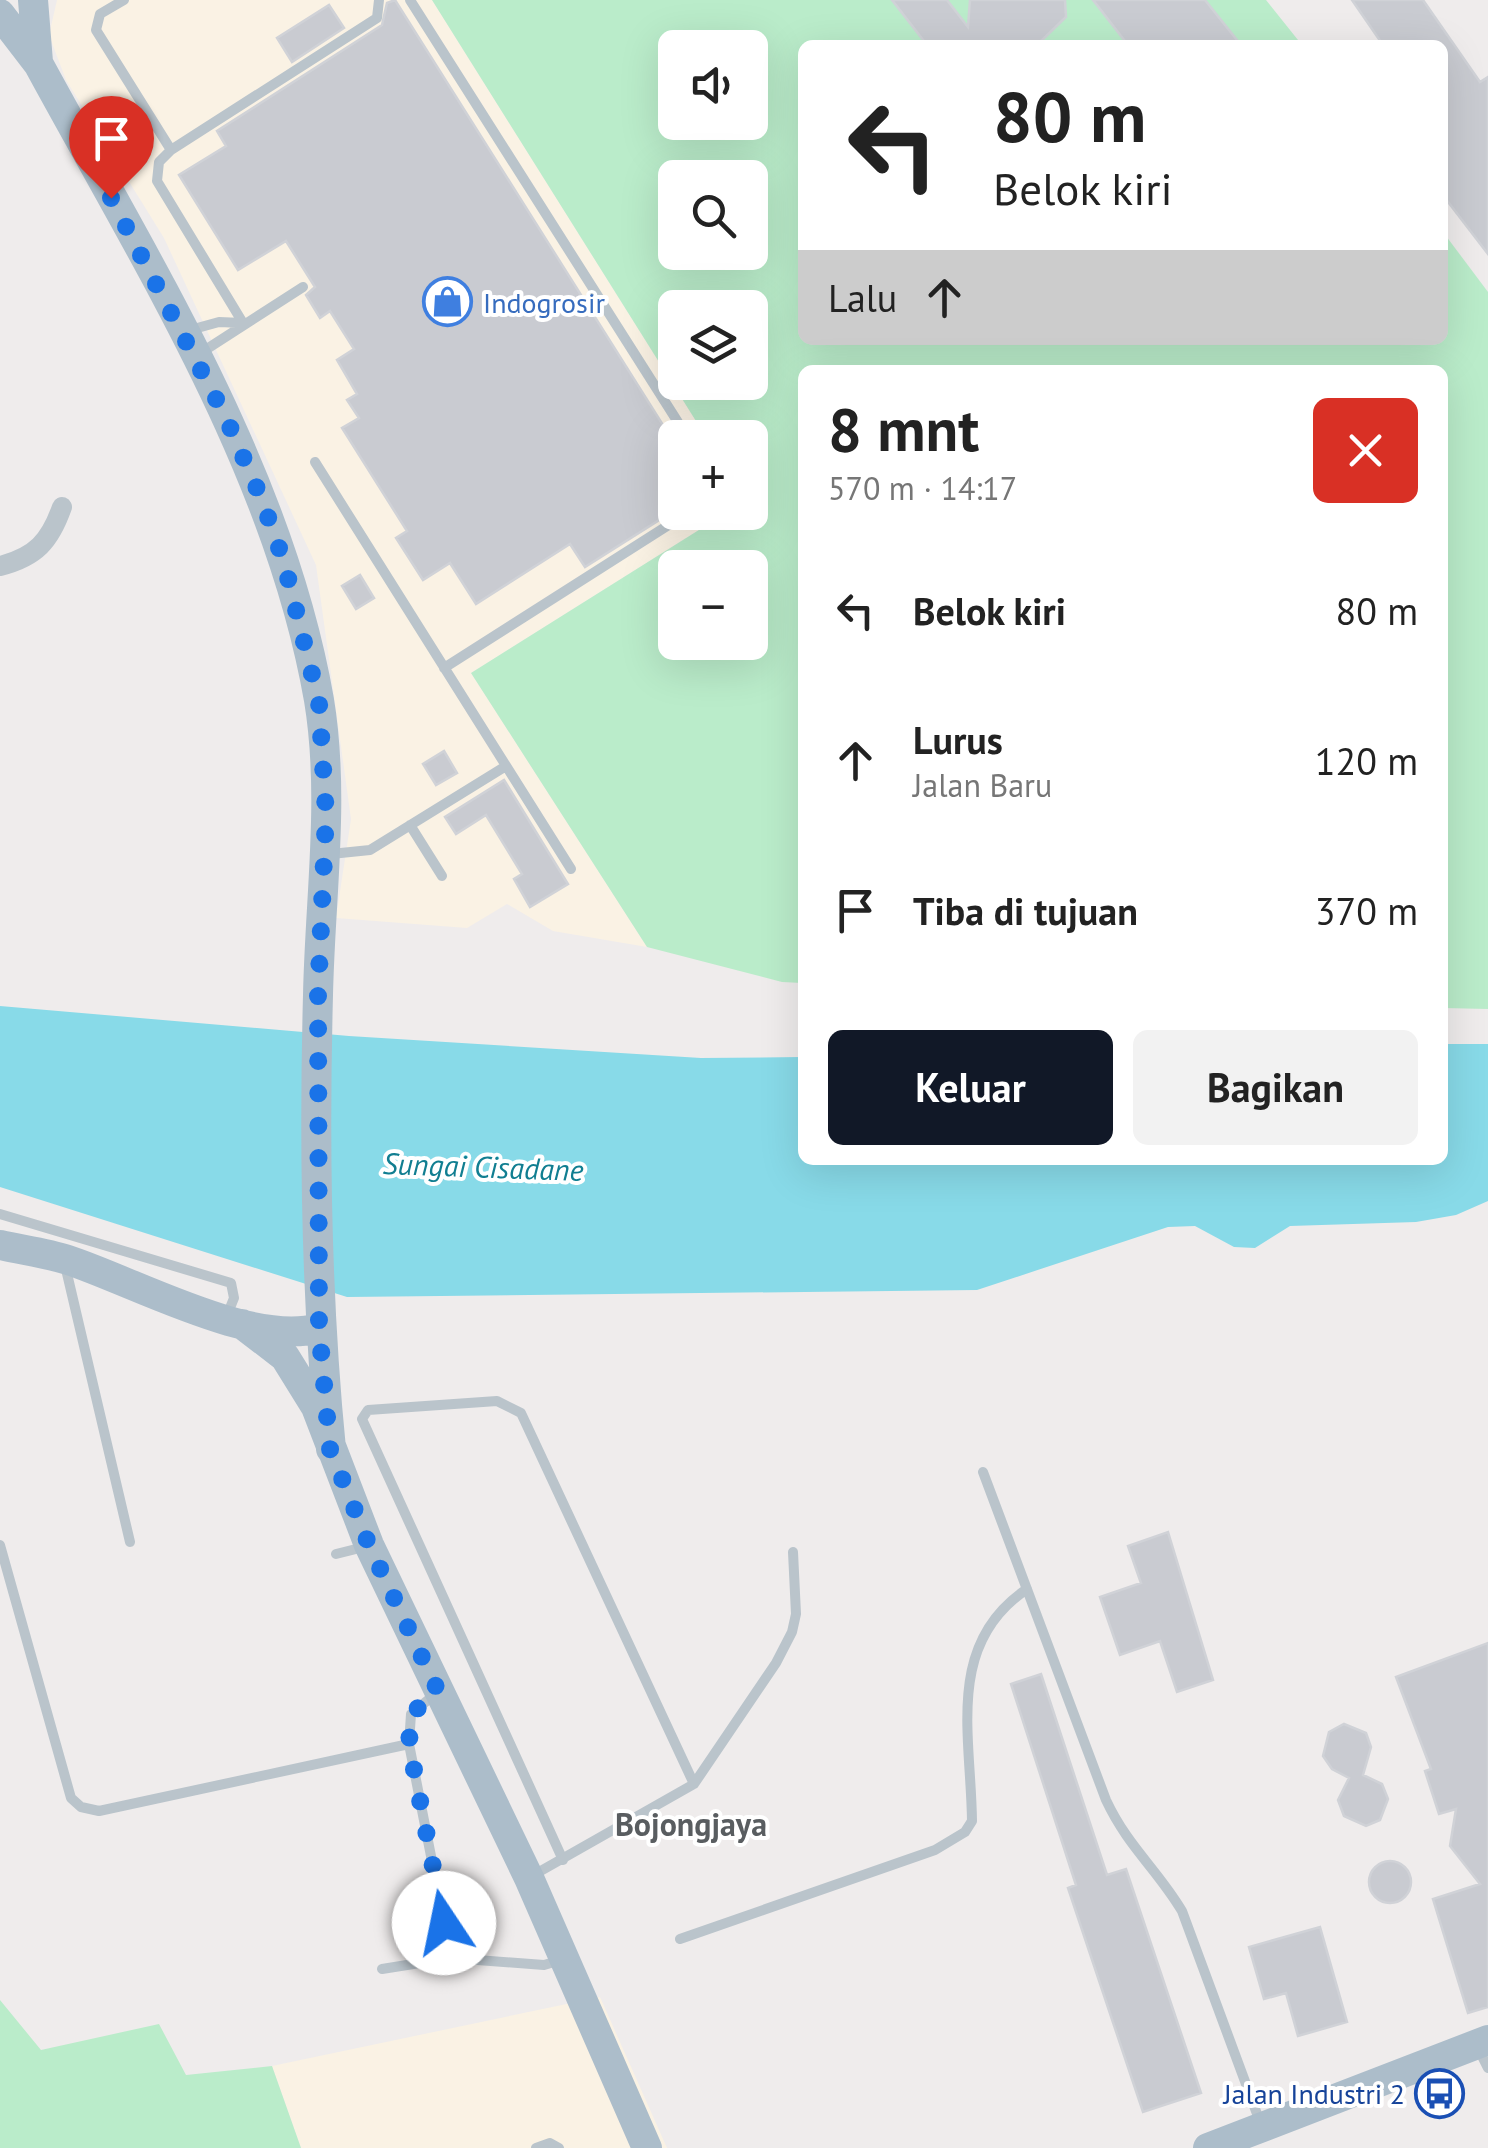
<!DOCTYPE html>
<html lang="id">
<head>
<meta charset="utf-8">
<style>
  body { margin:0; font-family:"PT Sans",sans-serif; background:#f2f2f2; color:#222; height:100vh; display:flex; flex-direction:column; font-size:38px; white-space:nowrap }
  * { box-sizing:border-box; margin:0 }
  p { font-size:32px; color:#767676 }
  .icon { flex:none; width:55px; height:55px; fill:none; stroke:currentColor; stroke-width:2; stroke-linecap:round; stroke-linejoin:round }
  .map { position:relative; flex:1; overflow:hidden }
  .side { position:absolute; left:798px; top:365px; width:650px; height:800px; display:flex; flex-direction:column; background:#fff; border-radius:15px; box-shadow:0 10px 40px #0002 }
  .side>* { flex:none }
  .hud { position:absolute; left:798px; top:40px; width:650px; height:305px; border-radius:15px; box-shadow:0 10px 40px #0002; background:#fff; color:#222; overflow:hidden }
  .controls { position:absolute; left:658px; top:30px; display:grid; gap:20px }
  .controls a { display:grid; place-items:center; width:110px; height:110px; border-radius:15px; background:#fff; box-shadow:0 10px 40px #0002; font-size:50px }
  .pin { position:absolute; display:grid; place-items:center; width:85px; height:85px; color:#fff; margin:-102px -42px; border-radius:50% 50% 50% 0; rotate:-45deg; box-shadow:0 0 10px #0007 }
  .pin .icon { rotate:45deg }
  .me { position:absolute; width:110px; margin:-55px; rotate:349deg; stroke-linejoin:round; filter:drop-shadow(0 0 8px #0008) }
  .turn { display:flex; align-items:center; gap:35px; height:210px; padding:0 30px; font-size:45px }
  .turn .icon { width:130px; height:130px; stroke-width:2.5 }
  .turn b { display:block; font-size:70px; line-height:85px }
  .then { display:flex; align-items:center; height:95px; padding:0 30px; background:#0003; gap:20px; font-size:38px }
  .round { display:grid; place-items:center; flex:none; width:105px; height:105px; border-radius:15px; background:#f2f2f2 }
  .headline { display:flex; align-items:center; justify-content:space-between; height:170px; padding:0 30px }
  h1 { font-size:60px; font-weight:600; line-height:75px }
  .button { display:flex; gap:20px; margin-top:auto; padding:20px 30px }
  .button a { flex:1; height:115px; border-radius:15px; background:#111827; color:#fff; font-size:40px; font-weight:600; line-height:115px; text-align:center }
  .button a+a { background:#f2f2f2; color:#222 }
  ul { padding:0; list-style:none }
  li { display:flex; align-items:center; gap:30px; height:150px; padding:0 30px }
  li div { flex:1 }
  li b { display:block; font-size:38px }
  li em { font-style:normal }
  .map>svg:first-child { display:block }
</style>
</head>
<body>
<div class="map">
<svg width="1488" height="2148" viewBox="0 0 1488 2148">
  <rect width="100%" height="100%" fill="#efecec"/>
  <path fill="#faf2e4" d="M57,0H432L706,437L675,438V512L726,513L471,673L647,947L553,931L507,904L467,928L336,918L351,819L316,565L164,238L66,80L49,35Z
    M600,1997L667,2148H301L272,2066Z"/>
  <path fill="#baecca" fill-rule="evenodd" d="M432,0H1266L1302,45H802V340H1442L1443,232L1488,292V1009L1443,1008L1442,370H802V983L782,982L647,947L471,673L726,513L750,512V438L706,437ZM675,48H750V122H675ZM675,178H750V252H675ZM675,308H750V382H675ZM675,568H750V642H675Z
    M0,2000L41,2050L159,2024L186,2075L272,2066L301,2148H0Z"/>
  <path fill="#88dae8" d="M0,1006L349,1036L701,1058L802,1057V1160H1442L1443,1044H1488V1201L1456,1215L1416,1222L1290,1226L1255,1248L1234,1247L1195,1226L1168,1227L977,1290L347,1297L0,1187Z"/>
  <path fill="#c9cbd1" stroke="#d0d2d7" stroke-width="2.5" d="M395,0L675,444V485L664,492L675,510L585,567L570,544L476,604L450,563L423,580L396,538L407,531L342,428L359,418L347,400L357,394L337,360L354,349L330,311L320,318L306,295L315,287L286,241L238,270L179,175L226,146L217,131L382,25L387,3Z
    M892,0H947L968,27L970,0H1065L1066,17L1037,45H927Z
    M1093,0H1205L1241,45H1128Z
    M1352,0H1423L1480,82L1488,77V254L1442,194V45H1383Z
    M329,5L344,28L292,62L277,38Z
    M360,575L374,598L356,609L342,586Z
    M444,751L457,773L436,785L423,764Z
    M504,780L568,884L530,907L514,879L522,874L486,815L456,834L445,817Z
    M1168,1532L1213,1680L1177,1692L1160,1641L1120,1655L1100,1597L1141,1583L1128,1546Z
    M1488,1643V2007L1468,2013L1433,1899L1480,1884L1450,1846L1456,1809L1439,1814L1425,1771L1431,1769L1396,1677Z
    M1041,1674L1107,1875L1126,1869L1201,2093L1143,2112L1068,1888L1076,1885L1011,1684Z
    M1344,1724L1366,1733L1371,1747L1363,1775L1382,1784L1388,1799L1380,1820L1366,1826L1344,1816L1338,1800L1349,1778L1332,1769L1323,1756L1329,1732Z
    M1369 1882a21 21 0 1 1 42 0a21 21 0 1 1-42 0Z
    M1320,1927L1347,2022L1298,2036L1286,1993L1264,1999L1249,1947Z"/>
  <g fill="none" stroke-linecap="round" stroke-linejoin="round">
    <path stroke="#bac4cb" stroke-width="10" d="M124,0L100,14L96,30L171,150L377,18L379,0
      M410,0L688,438
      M171,150L159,162L157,181L243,323
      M190,330L219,322L242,323
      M199,354L303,287
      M315,462L571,869
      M444,668L689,512
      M410,825L442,876
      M331,854L370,850L506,766
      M0,1214L231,1283L234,1298L226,1318
      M65,1265L130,1542
      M983,1472L1106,1800C1128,1847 1157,1869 1182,1911L1260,2122
      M0,1545L71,1798L81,1807L99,1811L409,1744L411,1714L434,1695
      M336,1554L364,1547
      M409,1744L451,1958L544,1965L561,1960
      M563,1860L362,1419L368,1410L497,1401L521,1413L694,1784
      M530,1877L694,1784L776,1663L792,1632L796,1614L793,1552
      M680,1939L935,1850L965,1832L972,1821C971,1735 945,1644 1027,1589
      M382,1969L451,1958
      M1479,2050L1488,2068
      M536,2148L550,2143L559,2148"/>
    <path stroke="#bac4cb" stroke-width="20" d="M0,566C36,557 50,541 62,507"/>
    <path stroke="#acbdca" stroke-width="30" d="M33,0L38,62
      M0,14L39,65C148,266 279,471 319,700C335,797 320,897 318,995C314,1146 316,1299 331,1449
      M0,1245C22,1250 46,1253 68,1260C135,1282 251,1347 319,1328
      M242,1324L285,1357L316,1407L369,1545L529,1878L647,2148
      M1208,2148L1488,2040"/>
  </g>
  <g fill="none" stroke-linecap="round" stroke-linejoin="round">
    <path stroke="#1a73e8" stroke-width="18" stroke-dasharray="0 32.4" d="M111,198L226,418L262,500L284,562L319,702L326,814L318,995L319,1328L330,1449L369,1545L438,1691L411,1714L409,1744L444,1923"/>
  </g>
  <defs>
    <symbol id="shop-ring" viewBox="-11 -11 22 22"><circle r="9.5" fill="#fff" stroke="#3f7fe0" stroke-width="1.5"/><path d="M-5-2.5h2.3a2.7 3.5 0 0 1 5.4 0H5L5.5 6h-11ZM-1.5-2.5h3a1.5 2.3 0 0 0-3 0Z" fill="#3f7fe0"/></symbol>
    <symbol id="bus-ring" viewBox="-11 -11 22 22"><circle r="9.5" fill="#fff" stroke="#1a4fb4" stroke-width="1.5"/><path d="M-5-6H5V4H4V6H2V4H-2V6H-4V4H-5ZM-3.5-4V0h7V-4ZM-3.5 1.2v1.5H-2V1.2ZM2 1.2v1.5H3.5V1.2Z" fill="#1a4fb4"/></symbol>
  </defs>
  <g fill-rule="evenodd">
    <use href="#shop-ring" x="420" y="274" width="55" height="55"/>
    <use href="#bus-ring" x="1412" y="2066" width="55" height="55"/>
  </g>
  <g text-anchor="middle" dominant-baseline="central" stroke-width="8" stroke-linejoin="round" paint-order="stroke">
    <g font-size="28" fill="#366cbe" stroke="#fff" text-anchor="start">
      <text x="483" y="302">Indogrosir</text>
    </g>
    <g font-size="28" fill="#164399" stroke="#fff" text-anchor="end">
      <text x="1405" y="2093">Jalan Industri 2</text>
    </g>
    <g font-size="30" font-style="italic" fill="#117e91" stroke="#fff">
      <text transform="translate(483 1166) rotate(2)">Sungai Cisadane</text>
    </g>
    <g font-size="32" font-weight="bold" fill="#595d60" stroke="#fff">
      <text x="691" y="1824">Bojongjaya</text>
    </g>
  </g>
</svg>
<div class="controls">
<a><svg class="icon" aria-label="sound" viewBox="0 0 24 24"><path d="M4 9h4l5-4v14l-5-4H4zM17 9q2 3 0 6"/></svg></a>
<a><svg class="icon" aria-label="search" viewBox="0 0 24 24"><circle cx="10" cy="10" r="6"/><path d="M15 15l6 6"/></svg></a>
<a><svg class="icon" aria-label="layers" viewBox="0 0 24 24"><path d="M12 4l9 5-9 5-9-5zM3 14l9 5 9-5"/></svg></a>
<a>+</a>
<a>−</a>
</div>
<div class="pin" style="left:111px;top:198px;background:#d93025"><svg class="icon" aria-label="arrive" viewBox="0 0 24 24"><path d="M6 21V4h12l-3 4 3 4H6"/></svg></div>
<svg class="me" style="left:444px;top:1923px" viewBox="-20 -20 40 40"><circle r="19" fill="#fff"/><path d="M0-13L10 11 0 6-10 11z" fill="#1a73e8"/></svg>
<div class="hud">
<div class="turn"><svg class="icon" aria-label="left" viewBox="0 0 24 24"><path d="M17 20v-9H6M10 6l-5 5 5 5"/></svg><div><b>80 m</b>Belok kiri</div></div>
<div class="then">Lalu<svg class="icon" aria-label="ahead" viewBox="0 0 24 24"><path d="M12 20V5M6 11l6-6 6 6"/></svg></div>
</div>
<section class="side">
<div class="headline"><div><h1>8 mnt</h1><p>570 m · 14:17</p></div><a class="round" style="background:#d93025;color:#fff"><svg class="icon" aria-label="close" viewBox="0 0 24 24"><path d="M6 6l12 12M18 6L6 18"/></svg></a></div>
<ul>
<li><svg class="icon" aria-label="left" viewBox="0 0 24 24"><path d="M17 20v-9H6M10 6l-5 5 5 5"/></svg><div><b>Belok kiri</b></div><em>80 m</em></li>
<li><svg class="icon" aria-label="ahead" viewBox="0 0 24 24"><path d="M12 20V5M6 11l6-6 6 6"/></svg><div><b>Lurus</b><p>Jalan Baru</p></div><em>120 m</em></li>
<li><svg class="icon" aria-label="arrive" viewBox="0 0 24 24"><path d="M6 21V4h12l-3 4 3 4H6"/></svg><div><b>Tiba di tujuan</b></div><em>370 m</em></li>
</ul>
<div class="button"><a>Keluar</a><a>Bagikan</a></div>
</section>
</div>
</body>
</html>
